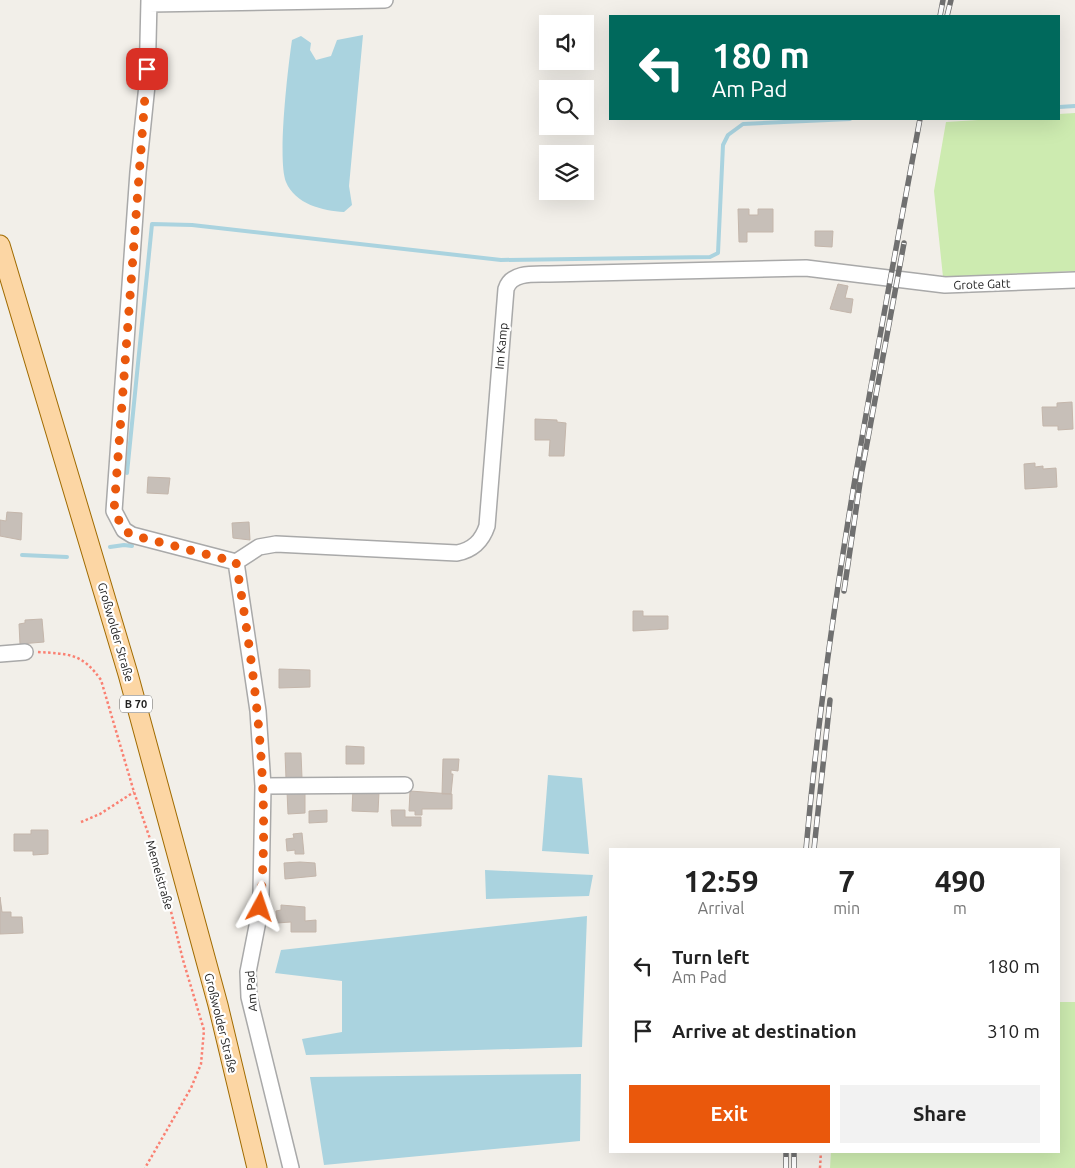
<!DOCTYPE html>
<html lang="en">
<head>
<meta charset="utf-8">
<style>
  body { margin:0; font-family:Ubuntu,sans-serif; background:#f2f2f2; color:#222; height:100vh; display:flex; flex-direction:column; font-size:19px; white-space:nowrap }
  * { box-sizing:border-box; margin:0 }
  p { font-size:16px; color:#767676 }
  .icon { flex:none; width:28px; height:28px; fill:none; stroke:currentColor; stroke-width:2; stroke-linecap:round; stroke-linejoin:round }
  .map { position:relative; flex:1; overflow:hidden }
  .side { position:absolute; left:609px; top:848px; width:451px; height:305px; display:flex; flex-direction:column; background:#fff; border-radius:0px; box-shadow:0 5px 20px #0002 }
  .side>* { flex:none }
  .banner { position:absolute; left:609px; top:15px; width:451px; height:105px; border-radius:0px; box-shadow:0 5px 20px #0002; background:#00695c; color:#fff; overflow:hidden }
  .buttons { position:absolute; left:539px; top:15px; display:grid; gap:10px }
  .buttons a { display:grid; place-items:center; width:55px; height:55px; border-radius:0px; background:#fff; box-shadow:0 5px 20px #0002; font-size:25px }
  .pin { position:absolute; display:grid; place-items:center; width:42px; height:42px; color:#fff; margin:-21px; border-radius:10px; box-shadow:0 2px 8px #0006 }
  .me { position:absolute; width:55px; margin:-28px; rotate:5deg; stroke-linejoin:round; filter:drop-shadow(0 0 4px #0008) }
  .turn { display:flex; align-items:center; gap:18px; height:105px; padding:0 20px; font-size:22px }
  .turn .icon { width:65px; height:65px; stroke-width:2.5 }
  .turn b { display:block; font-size:35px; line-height:42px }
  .eta { display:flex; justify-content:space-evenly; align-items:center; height:85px; text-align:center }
  .eta b { font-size:30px; font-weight:600; line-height:35px }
  .action { display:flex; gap:10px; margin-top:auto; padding:10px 20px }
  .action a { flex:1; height:58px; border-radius:0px; background:#ea580c; color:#fff; font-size:20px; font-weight:600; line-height:58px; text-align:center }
  .action a+a { background:#f2f2f2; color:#222 }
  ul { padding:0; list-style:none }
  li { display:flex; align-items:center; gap:15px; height:65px; padding:0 20px }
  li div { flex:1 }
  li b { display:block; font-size:19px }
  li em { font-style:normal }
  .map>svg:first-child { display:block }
</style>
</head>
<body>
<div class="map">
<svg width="1075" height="1168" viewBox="0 0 1075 1168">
  <rect width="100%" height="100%" fill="#f2efe9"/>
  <path fill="#cdebb0" d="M1075,113V271L943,277L934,191L946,122L994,119H1059V114Z
    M1059,1002H1075V1168H830L831,1151H1059Z"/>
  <path fill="#aad3df" d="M363,35L349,186L352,205L344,212C323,211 295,204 286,182C277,160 288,67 292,40L301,36L311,43L310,50L316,60L331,56L337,40Z
    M548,775L582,778L589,854L542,851Z
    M485,870L593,875L589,896L486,899Z
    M587,916L582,1047L306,1055L302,1039L342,1032V981L275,973L281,950Z
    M581,1074L580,1141L324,1165L310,1077Z"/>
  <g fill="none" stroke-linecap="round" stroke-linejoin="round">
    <path stroke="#aad3df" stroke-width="4" d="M1059,107L1075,106
      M127,473L152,224L192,225L501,260L710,257L718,253L723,145L728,135L743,124L850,119
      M110,547L124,545L132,546
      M22,555L67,557"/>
  </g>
  <path fill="#c7bfb8" stroke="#c4b6ab" d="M738,209H749V215H758V209H773V232H747V242H739Z
    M815,231H833L832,247L815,246Z
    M838,284L848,286L845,298L853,299L851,313L830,309Z
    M1072,402L1073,429L1058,430V426H1043L1042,407H1057V403Z
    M535,419L557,420V422L566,423L564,456H549L550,440H535Z
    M1035,463V467L1043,466V469L1056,468L1057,487L1025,489L1024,464Z
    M148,477L170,478L168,494L147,493Z
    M7,512L22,513L21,540L0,536V520L6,521Z
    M249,522L250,540L233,538L232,523Z
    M633,611H643V616H668V629L633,631Z
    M42,619L44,642L20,644L19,624L25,623V620Z
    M279,669L310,670V687L279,688Z
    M346,746L364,747V764H346Z
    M285,753H301L302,778L286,779Z
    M443,759H459L458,771L451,770V774H453L451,794H442Z
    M353,788L379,792L378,812L352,811Z
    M287,791H305V813L288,814Z
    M410,791L452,794V809H422V815H415V811H409Z
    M327,810V822L309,823V811Z
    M391,810H405V817H421V826H392Z
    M31,830H48V854L33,855V851H14V834H31Z
    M302,833L304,854H295V850L287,851L286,839L294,838L293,834Z
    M300,862L315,863L316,876L285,879L284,863Z
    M0,897L2,912H11V917H22L23,933L0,934Z
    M281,905L305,907V921L316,920V932H291V922L277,923L276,911L281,910Z"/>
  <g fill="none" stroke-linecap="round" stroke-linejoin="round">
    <defs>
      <path id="minor" d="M149,0L147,85L138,172L114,511L124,530L132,535L236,562
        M149,4L385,0
        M236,562L259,547L276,544L457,553C473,550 482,541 487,526L506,289C511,272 534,274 549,274L806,268L945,285L1075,280
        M236,562L258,711L263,786L261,894L258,921L248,972L249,997L291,1168
        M0,654L25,652
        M263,786L405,785"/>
      <path id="major" d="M0,245L128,674L218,1005L257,1168"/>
    </defs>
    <use href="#minor" stroke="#a9a9a9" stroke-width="18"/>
    <use href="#major" stroke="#a06b00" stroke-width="21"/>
    <path stroke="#fa8072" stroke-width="2.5" stroke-dasharray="2.5 2.5" stroke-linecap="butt" d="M38,652C69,654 82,653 101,680L134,792L161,871L183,960L204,1030L201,1064L191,1088L145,1168
      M81,822L100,814L134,792
      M820,1168L821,1151"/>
    <use href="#minor" stroke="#fff" stroke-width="15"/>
    <use href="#major" stroke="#fcd6a4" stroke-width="19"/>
    <defs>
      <path id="rail" d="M940,16L943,0
        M947,16L951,0
        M844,591L861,476L904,243
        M806,849C828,602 875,362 920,119
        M814,849L830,700
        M786,1168V1151
        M794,1168V1151"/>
    </defs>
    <use href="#rail" stroke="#707070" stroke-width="5.5"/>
    <use href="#rail" stroke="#fff" stroke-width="4" stroke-dasharray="11" stroke-linecap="butt"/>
  </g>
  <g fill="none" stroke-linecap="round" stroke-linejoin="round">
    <path stroke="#ea580c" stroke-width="9" stroke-dasharray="0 16.2" d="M147,69L114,511L124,530L132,535L236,562C255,676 271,792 260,907"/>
  </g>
  <g text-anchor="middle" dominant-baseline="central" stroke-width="4.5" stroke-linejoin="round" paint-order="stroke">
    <rect fill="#fff" stroke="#646464" stroke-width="1" x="120" y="695.5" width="32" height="17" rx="4"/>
    <g font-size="11" font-weight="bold" fill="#222">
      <text x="136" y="704">B 70</text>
    </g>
    <g font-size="12" fill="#222" stroke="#fff">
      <text transform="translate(982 284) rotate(-2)">Grote Gatt</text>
      <text transform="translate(501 346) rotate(-85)">Im Kamp</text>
      <text transform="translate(116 632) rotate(74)">Großwolder Straße</text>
      <text transform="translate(160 875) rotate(74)">Memelstraße</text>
      <text transform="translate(251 991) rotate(-94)">Am Pad</text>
      <text transform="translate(221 1023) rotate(76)">Großwolder Straße</text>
    </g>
  </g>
</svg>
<div class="buttons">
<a><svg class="icon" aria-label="sound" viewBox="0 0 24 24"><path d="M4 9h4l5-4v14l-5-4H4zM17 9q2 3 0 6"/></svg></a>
<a><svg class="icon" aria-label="search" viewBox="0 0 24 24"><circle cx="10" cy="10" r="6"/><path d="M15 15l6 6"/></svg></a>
<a><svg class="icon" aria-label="layers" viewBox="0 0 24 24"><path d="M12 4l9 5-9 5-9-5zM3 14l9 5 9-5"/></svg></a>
</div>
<div class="pin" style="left:147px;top:69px;background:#d93025"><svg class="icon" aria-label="arrive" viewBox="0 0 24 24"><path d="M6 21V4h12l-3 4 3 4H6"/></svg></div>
<svg class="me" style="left:260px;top:907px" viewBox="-20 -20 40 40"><path d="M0-17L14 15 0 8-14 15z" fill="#ea580c" stroke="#fff" stroke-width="4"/></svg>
<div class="banner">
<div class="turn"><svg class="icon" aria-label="left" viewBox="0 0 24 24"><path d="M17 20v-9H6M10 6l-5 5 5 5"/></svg><div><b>180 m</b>Am Pad</div></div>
</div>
<section class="side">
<div class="eta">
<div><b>12:59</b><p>Arrival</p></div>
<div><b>7</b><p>min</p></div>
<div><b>490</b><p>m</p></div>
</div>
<ul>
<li><svg class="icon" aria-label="left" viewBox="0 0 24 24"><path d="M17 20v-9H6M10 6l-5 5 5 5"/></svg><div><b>Turn left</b><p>Am Pad</p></div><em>180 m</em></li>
<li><svg class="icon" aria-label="arrive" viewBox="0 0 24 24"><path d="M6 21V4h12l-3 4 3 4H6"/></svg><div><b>Arrive at destination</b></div><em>310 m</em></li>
</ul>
<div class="action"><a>Exit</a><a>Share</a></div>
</section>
</div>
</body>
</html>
